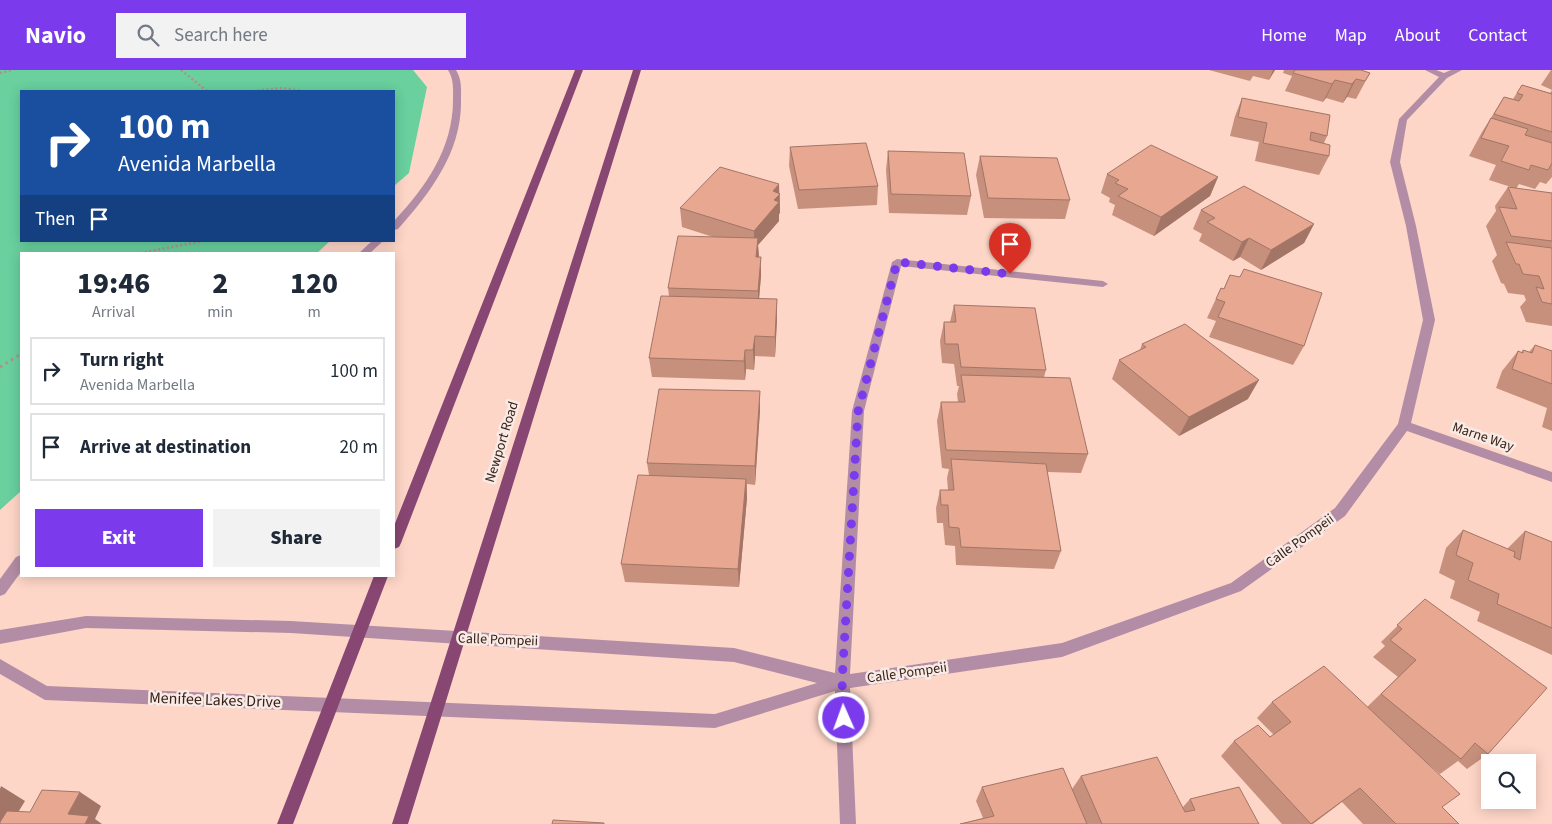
<!DOCTYPE html>
<html lang="en">
<head>
<meta charset="utf-8">
<style>
  body { margin:0; font-family:"Source Sans 3",sans-serif; background:#f2f2f3; color:#1f2937; height:100vh; display:flex; flex-direction:column; font-size:19px; white-space:nowrap }
  * { box-sizing:border-box; margin:0 }
  p { font-size:16px; color:#747a83 }
  .icon { flex:none; width:28px; height:28px; fill:none; stroke:currentColor; stroke-width:2; stroke-linecap:round; stroke-linejoin:round }
  .map { position:relative; flex:1; overflow:hidden }
  .side { position:absolute; left:20px; top:182px; width:375px; height:325px; display:flex; flex-direction:column; background:#fff; border-radius:0px; box-shadow:0 2px 12px #0003 }
  .side>* { flex:none }
  .banner { position:absolute; left:20px; top:20px; width:375px; height:152px; border-radius:0px; box-shadow:0 2px 12px #0003; background:#1a4fa0; color:#fff; overflow:hidden }
  .fabs { position:absolute; left:1481px; top:684px; display:grid; gap:10px }
  .fabs a { display:grid; place-items:center; width:55px; height:55px; border-radius:0px; background:#fff; box-shadow:0 2px 12px #0003; font-size:25px }
  .pin { position:absolute; display:grid; place-items:center; width:42px; height:42px; color:#fff; margin:-51px -21px; border-radius:50% 50% 50% 0; rotate:-45deg; box-shadow:0 0 5px #0007 }
  .pin .icon { rotate:45deg }
  .me { position:absolute; width:55px; margin:-28px; rotate:358deg; stroke-linejoin:round; filter:drop-shadow(0 0 4px #0008) }
  .turn { display:flex; align-items:center; gap:18px; height:105px; padding:0 15px; font-size:22px }
  .turn .icon { width:65px; height:65px; stroke-width:2.5 }
  .turn b { display:block; font-size:35px; line-height:42px }
  .then { display:flex; align-items:center; height:48px; padding:0 15px; background:#0003; gap:10px; font-size:19px }
  .eta { display:flex; justify-content:space-evenly; align-items:center; height:85px; text-align:center }
  .eta b { font-size:30px; font-weight:800; line-height:35px }
  .button { display:flex; gap:10px; margin-top:auto; padding:10px 15px }
  .button a { flex:1; height:58px; border-radius:0px; background:#7c3aed; color:#fff; font-size:20px; font-weight:800; line-height:58px; text-align:center }
  .button a+a { background:#f2f2f3; color:#1f2937 }
  ul { padding:0; list-style:none }
  li { display:flex; align-items:center; gap:15px; height:68px; margin:0 10px 8px; padding:0 5px; border:2px solid #e0e1e3; border-radius:0px }
  li div { flex:1 }
  li b { display:block; font-size:19px }
  li em { font-style:normal }
  header { display:flex; align-items:center; gap:30px; box-sizing:border-box; height:70px; padding:0 25px; background:#7c3aed; color:#fff }
  header strong { font-size:24px }
  nav { display:flex; gap:28px; margin-inline-start:auto; font-size:18px }
  .search { width:350px; height:45px; background:#f2f2f3; display:flex; align-items:center; gap:12px; box-sizing:border-box; padding:0 18px; border-radius:0px; color:#747a83; font-size:19px }
  .map>svg:first-child { display:block }
</style>
</head>
<body>
<header>
<strong>Navio</strong>
<div class="search"><svg class="icon" aria-label="search" viewBox="0 0 24 24"><circle cx="10" cy="10" r="6"/><path d="M15 15l6 6"/></svg>Search here</div>
<nav><a>Home</a><a>Map</a><a>About</a><a>Contact</a></nav>
</header>
<div class="map">
<svg width="1552" height="754" viewBox="0 0 1552 754">
  <rect width="100%" height="100%" fill="#fed6c8"/>
  <path fill="#69d09e" d="M0,0H413L427,17L409,103L394,116V21H21V171H330L316,184H21V421L0,440Z"/>
  <g fill="none" stroke-linecap="round" stroke-linejoin="round">
    <path stroke="#b39185" stroke-width="2.5" stroke-dasharray="2 2.5" stroke-linecap="butt" d="M181,0L207,21
      M0,3L13,0
      M253,21L282,18L302,21
      M136,184L202,171"/>
    <path stroke="#b39185" stroke-width="3" stroke-dasharray="2.5 4" stroke-linecap="butt" d="M0,297L21,284"/>
    <path fill="#b38da5" fill-rule="evenodd" d="M448,0H456C462,10 461,18 461,30C462,81 431,122 398,159L394,160V151C426,117 453,78 453,30C453,18 454,10 448,0Z
      M1425,0H1436L1444,3L1451,0H1462L1447,8L1407,50L1400,92L1416,156L1435,250L1411,353L1552,402V412L1407,361L1345,446L1241,521L1062,587L850,618L856,754H840L835,621L715,658L45,630L0,604V589L47,616L715,644L817,613L734,592L291,563L86,558L0,574V560L86,546L291,551L734,578L835,603L852,341L892,192L897,189L1103,211L1108,214L1103,217L901,196L864,341L850,604L1062,573L1231,513L1335,438L1398,354L1423,250L1406,156L1390,92L1399,49L1439,7Z
      M372,171H383L369,184H358Z
      M21,485V502L5,524L0,526V509L16,487Z"/>
    <path fill="#884773" fill-rule="evenodd" d="M575,0H583L401,473L399,477L394,479V456Z
      M633,0H641L408,754H392Z
      M374,506H388L293,754H277Z"/>
  </g>
  <path fill="#c7907d" d="M1209,0H1275L1269,10L1253,6L1250,11Z
    M1284,0H1361L1370,3L1356,29L1347,27L1343,33L1326,28L1323,32L1285,21L1292,6L1283,3Z
    M1551,0H1552V107L1546,114L1540,112L1535,119L1519,114L1516,119L1552,123V256L1526,252L1520,237L1526,230L1524,225L1508,223L1504,214L1501,213L1492,191L1497,185L1486,156L1496,141L1495,136L1508,117L1514,118L1489,110L1496,95L1469,86L1482,62L1504,27L1513,29L1522,15L1550,23L1552,20L1541,15Z
    M1242,28L1327,66L1324,73L1329,86L1319,105L1255,91L1259,72L1230,66L1235,46Z
    M790,77L878,116L877,135L798,139L789,96Z
    M888,81L971,126L967,145L889,143L886,100Z
    M980,86L1070,130L1065,149L984,148L976,105Z
    M1107,104L1218,107L1210,126L1154,166L1112,145L1115,135L1109,132L1110,128L1101,123Z
    M779,123L780,124V143L779,144V151L758,175L759,187L761,206L759,229H777V249L775,287L755,286L754,300L746,299L745,310L652,307L649,288L669,226L668,218L713,167L682,157L680,138Z
    M1201,140L1314,154L1304,173L1261,200L1240,187L1233,191L1199,171L1202,164L1193,159Z
    M1230,205L1304,276L1293,295L1209,267L1216,251L1207,248L1221,218L1224,219Z
    M954,235L1046,300L1044,307L1088,384L1081,403L1047,402L1061,481L1054,499L956,495L955,476L945,475L943,453H937L936,438L940,420H948L947,408L949,399L942,398L937,351L941,332H958L957,324L959,316H957L954,294L942,293L940,271L944,252H950Z
    M1142,274L1248,329L1179,366L1112,309L1119,290L1140,280Z
    M1535,275L1552,281V361L1542,357L1547,338L1496,318L1502,301L1518,281L1521,283L1523,280L1529,282Z
    M760,340L755,415L747,414V428L739,517L625,512L621,494L649,405L647,393Z
    M1463,460L1507,479L1525,461L1552,472V585L1477,551L1480,542L1450,528L1455,511L1439,503L1446,478Z
    M1425,529L1488,684L1467,699L1458,691L1440,704L1420,687L1442,737L1459,754H1363L1342,732L1313,754H1282L1221,686L1234,671L1270,667L1274,665L1257,648L1272,632L1367,637L1398,607L1373,587L1385,576L1381,572Z
    M1081,706L1183,737L1190,729L1259,754H960L983,748L976,731L982,717L1072,719Z"/>
  <path fill="#a27566" d="M1273,0H1275L1269,10Z
    M1356,9L1347,27L1343,33L1352,14Z
    M1335,10L1326,28L1323,32L1332,14Z
    M1218,107L1210,126L1154,166L1161,147Z
    M779,114L780,143L779,144V151L758,175L759,187L757,206L754,180V161L773,121Z
    M1314,154L1304,173L1261,200L1271,180Z
    M1249,168L1240,187L1233,191L1242,172Z
    M761,187V206L758,240V221Z
    M777,229V249L775,287V267Z
    M755,266V286L754,300L753,280Z
    M745,280L746,299L745,310L744,291Z
    M1259,310L1248,329L1179,366L1189,347Z
    M760,321V340L755,415V396Z
    M746,409L747,428L739,517L738,499Z
    M1,716L25,731L11,754H0V719Z
    M80,722L101,736L95,749L102,754H83L68,744Z"/>
  <path fill="#e7a791" stroke="#a27566" d="M1295,0H1361L1370,3L1365,11L1356,9L1352,14L1335,10L1332,14L1293,3Z
    M1522,15L1552,24V62L1494,44L1504,27L1519,31L1523,25L1517,23Z
    M1242,28L1330,45L1327,66L1311,62L1310,70L1330,75L1329,86L1263,73L1267,53L1238,47Z
    M1491,48L1528,59L1525,65L1552,73V93L1548,100L1531,95L1529,100L1501,91L1509,76L1481,68Z
    M866,73L878,116L799,120L790,77Z
    M1151,75L1218,107L1161,147L1118,126L1128,119L1115,113L1119,110L1107,104Z
    M888,81L964,83L971,126L891,124Z
    M980,86L1057,88L1070,130L988,128Z
    M720,97L779,114L773,121L780,124L774,130L779,132L754,161L680,138Z
    M1244,116L1314,154L1271,180L1249,168L1242,172L1207,152L1215,148L1201,140Z
    M1508,117L1552,123V171L1511,166L1499,137L1517,139Z
    M678,166L758,168L756,187H761L758,221L668,218Z
    M1506,172L1552,178V234L1542,232L1536,217L1544,219L1539,206L1523,204L1519,194H1516Z
    M1244,199L1322,223L1304,276L1218,247L1225,232L1216,229L1221,218L1224,219L1230,205L1240,207Z
    M661,226L777,229L775,267L755,266L753,280H745L744,291L649,288Z
    M954,235L1035,238L1046,300L961,297L958,274H945L944,252H956Z
    M1185,254L1259,310L1189,347L1119,290L1146,277L1142,274Z
    M1535,275L1552,281V314L1512,299L1518,281L1523,283V280L1532,283Z
    M961,305L1070,308L1088,384L946,380L941,332H965Z
    M659,319L760,321L755,396L647,393Z
    M951,389L1046,394L1061,481L961,477L959,458L949,457L948,435H941L940,420H954Z
    M638,405L746,409L738,499L621,494Z
    M1463,460L1515,482L1514,487L1520,490L1525,461L1552,472V558L1497,534L1499,524L1468,510L1473,493L1456,485Z
    M1425,529L1547,618L1488,684L1475,673L1461,689L1381,624L1416,590L1390,570L1402,559L1397,555Z
    M1324,596L1460,724L1442,737L1459,754H1396L1360,718L1311,754L1234,671L1258,655L1270,667L1291,652L1272,632Z
    M1157,687L1185,742L1195,740L1190,729L1239,717L1259,754H1102L1081,706Z
    M1063,698L1087,754H960L994,746L982,717Z
    M42,720L80,722L68,744L89,746L85,754H0V752L7,741L30,742Z
    M553,750L604,753V754H552Z"/>
  <g fill="none" stroke-linecap="round" stroke-linejoin="round">
    <path stroke="#7c3aed" stroke-width="9" stroke-dasharray="0 16.2" d="M844,648L842,612L858,342L897,192L1010,204"/>
  </g>
  <g text-anchor="middle" dominant-baseline="central" stroke-width="5" stroke-linejoin="round" paint-order="stroke">
    <g font-size="14" fill="#392118" stroke="#f8eae5">
      <text transform="translate(1483 367) rotate(19)">Marne Way</text>
      <text transform="translate(502 372) rotate(-73)">Newport Road</text>
      <text transform="translate(1300 471) rotate(-36)">Calle Pompeii</text>
      <text transform="translate(498 570) rotate(2)">Calle Pompeii</text>
      <text transform="translate(907 603) rotate(-8)">Calle Pompeii</text>
    </g>
    <g font-size="16" fill="#392118" stroke="#f8eae5">
      <text transform="translate(215 630) rotate(2)">Menifee Lakes Drive</text>
    </g>
  </g>
</svg>
<div class="fabs">
<a><svg class="icon" aria-label="search" viewBox="0 0 24 24"><circle cx="10" cy="10" r="6"/><path d="M15 15l6 6"/></svg></a>
</div>
<div class="pin" style="left:1010px;top:204px;background:#d93025"><svg class="icon" aria-label="arrive" viewBox="0 0 24 24"><path d="M6 21V4h12l-3 4 3 4H6"/></svg></div>
<svg class="me" style="left:844px;top:648px" viewBox="-20 -20 40 40"><circle r="17" fill="#7c3aed" stroke="#fff" stroke-width="3"/><path d="M0-11L8 9 0 5-8 9z" fill="#fff"/></svg>
<div class="banner">
<div class="turn"><svg class="icon" aria-label="right" viewBox="0 0 24 24"><path d="M7 20v-9h11M14 6l5 5-5 5"/></svg><div><b>100 m</b>Avenida Marbella</div></div>
<div class="then">Then<svg class="icon" aria-label="arrive" viewBox="0 0 24 24"><path d="M6 21V4h12l-3 4 3 4H6"/></svg></div>
</div>
<section class="side">
<div class="eta">
<div><b>19:46</b><p>Arrival</p></div>
<div><b>2</b><p>min</p></div>
<div><b>120</b><p>m</p></div>
</div>
<ul>
<li><svg class="icon" aria-label="right" viewBox="0 0 24 24"><path d="M7 20v-9h11M14 6l5 5-5 5"/></svg><div><b>Turn right</b><p>Avenida Marbella</p></div><em>100 m</em></li>
<li><svg class="icon" aria-label="arrive" viewBox="0 0 24 24"><path d="M6 21V4h12l-3 4 3 4H6"/></svg><div><b>Arrive at destination</b></div><em>20 m</em></li>
</ul>
<div class="button"><a>Exit</a><a>Share</a></div>
</section>
</div>
</body>
</html>
